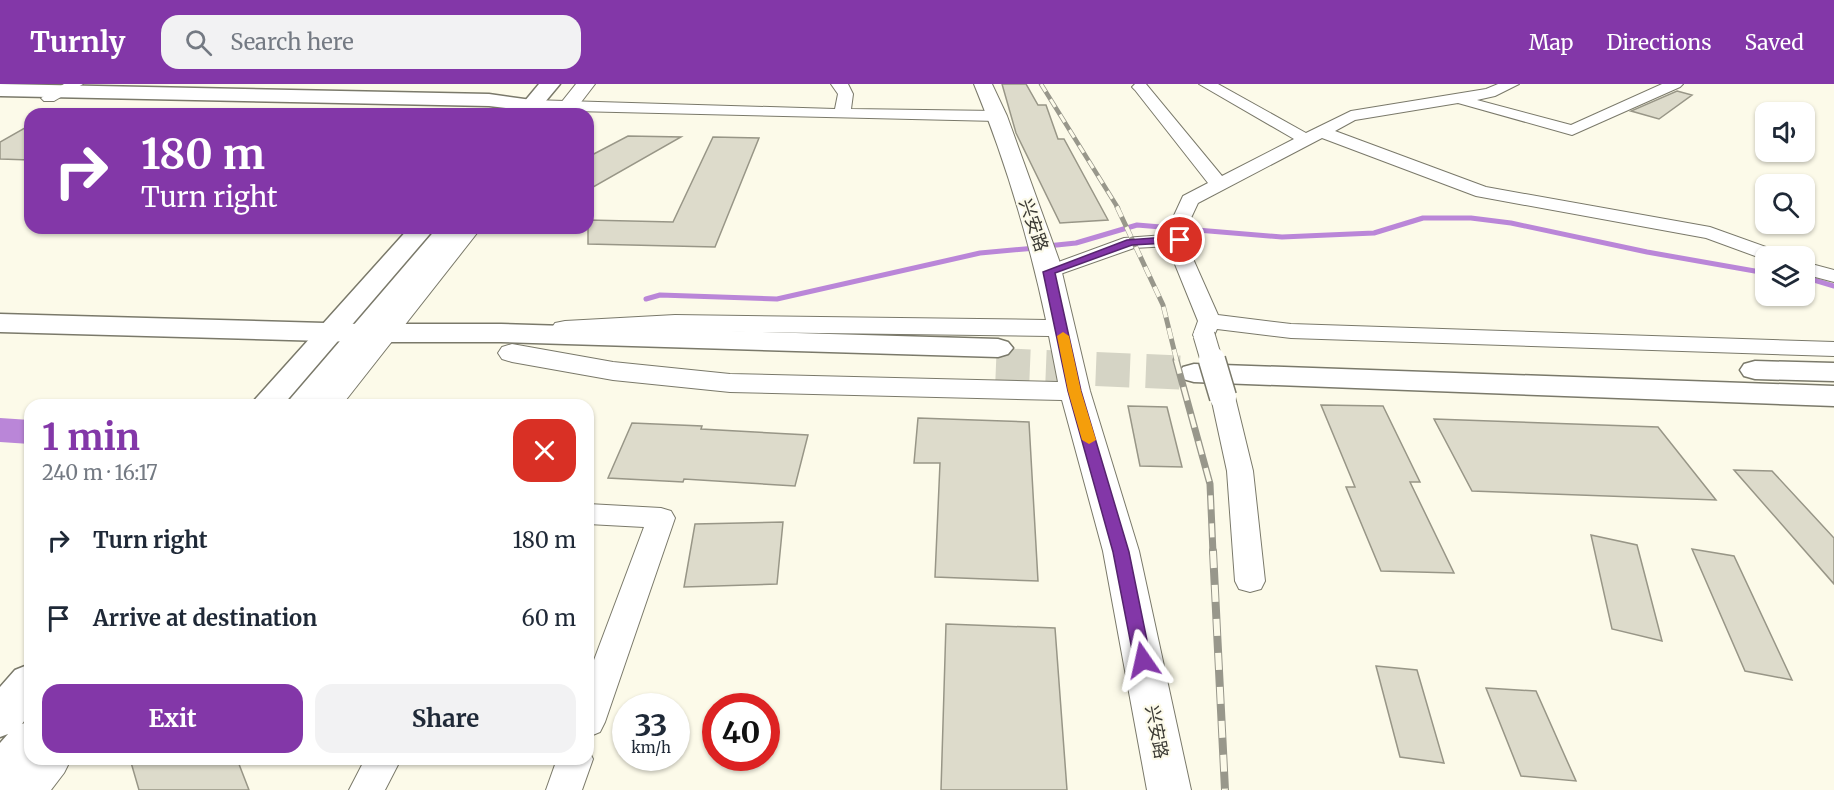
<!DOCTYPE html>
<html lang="en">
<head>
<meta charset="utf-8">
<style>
  body { margin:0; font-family:Merriweather,"Noto Sans SC",serif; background:#f2f2f3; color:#1f2937; height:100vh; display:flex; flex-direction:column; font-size:22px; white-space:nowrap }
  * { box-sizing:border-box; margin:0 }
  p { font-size:20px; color:#747a83 }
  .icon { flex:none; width:33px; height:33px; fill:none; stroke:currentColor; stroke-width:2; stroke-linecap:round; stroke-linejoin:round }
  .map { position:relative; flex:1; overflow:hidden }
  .panel { position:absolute; left:24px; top:315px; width:570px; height:366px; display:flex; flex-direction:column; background:#fff; border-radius:18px; box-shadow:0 2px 4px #0004 }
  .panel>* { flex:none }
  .top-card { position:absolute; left:24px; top:24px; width:570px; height:126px; border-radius:18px; box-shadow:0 2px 4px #0004; background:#8337a8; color:#fff; overflow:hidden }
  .fabs { position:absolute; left:1755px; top:18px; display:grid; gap:12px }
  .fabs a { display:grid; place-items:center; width:60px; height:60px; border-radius:12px; background:#fff; box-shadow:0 2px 4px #0004; font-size:30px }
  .speed { position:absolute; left:612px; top:609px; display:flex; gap:12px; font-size:30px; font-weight:700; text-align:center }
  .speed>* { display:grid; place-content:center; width:78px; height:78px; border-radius:50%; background:#fff; box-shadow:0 2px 4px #0004; line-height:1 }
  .speed small { font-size:15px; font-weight:400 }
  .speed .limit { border:9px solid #d22; background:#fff; color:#111 }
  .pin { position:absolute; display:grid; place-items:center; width:51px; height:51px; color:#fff; margin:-26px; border:3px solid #fff; border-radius:50%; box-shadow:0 2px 6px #0007 }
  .me { position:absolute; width:66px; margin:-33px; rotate:349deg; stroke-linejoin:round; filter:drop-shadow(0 0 4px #0008) }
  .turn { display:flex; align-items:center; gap:21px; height:126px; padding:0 18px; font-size:27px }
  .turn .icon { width:78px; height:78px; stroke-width:2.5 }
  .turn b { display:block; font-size:42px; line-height:51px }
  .round { display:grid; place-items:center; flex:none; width:63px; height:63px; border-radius:18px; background:#f2f2f3 }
  .head { display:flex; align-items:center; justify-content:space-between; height:102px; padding:0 18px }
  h1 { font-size:36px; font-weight:700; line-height:45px; color:#8337a8 }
  .cta { display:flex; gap:12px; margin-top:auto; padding:12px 18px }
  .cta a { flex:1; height:69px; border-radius:18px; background:#8337a8; color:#fff; font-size:24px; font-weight:700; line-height:69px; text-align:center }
  .cta a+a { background:#f2f2f3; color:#1f2937 }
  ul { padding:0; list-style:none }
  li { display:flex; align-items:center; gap:18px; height:78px; padding:0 18px }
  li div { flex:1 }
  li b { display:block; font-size:22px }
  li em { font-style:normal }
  header { display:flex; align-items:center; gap:36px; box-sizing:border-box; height:84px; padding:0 30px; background:#8337a8; color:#fff }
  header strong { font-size:28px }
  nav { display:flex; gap:33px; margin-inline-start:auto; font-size:21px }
  .search { width:420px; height:54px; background:#f2f2f3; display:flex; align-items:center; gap:15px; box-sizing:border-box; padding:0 21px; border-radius:18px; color:#747a83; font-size:22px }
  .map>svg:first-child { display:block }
</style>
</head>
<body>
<header>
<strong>Turnly</strong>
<div class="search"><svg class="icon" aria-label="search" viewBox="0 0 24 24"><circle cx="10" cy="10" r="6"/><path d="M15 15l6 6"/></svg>Search here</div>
<nav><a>Map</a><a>Directions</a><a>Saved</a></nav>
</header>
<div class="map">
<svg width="1834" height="706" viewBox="0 0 1834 706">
  <rect width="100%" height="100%" fill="#fcfae9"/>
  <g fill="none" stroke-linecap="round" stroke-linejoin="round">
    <path stroke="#ba86d8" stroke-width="5" d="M1047,162L1076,159L1137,141L1282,153L1374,149L1423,134H1471L1511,139L1647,168L1766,189
      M1804,193L1834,202
      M646,215L660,211L777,215L980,169L1036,164"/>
    <path fill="#ba86d8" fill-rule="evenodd" d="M0,334L30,336V360L0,358Z"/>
  </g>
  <path fill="#dddbcb" stroke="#989687" stroke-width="1.5" d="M1002,0H1026L1038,21H1046L1058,55H1064L1108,136L1060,139L1016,49Z
    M1677,7L1692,11L1659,35L1631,27Z
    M30,41V76L0,75V58Z
    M628,52L681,53L588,106V73Z
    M713,53L759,54L715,163L588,160V136L673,138Z
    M1321,321L1383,322L1420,398H1410L1454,489L1381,487L1346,403H1355Z
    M1128,322L1167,323L1182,383L1140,382Z
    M918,334L1029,338L1038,497L935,493L940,379H914Z
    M1434,335L1658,343L1716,416L1472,407Z
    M632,339L702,342L701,345L808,351L795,402L684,395L683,398L608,394Z
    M1734,386L1772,387L1834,454V500Z
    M783,438L777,500L684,503L695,440Z
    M1591,451L1637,461L1662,557L1612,545Z
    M1692,465L1734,472L1792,596L1745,587Z
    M946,540L1055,544L1067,706H941Z
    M1376,582L1417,586L1444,679L1400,673Z
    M1486,604L1536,607L1576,697L1521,692Z
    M130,675H237L249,706H139Z"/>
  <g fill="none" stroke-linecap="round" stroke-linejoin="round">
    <path stroke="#d5d4c5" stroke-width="34" stroke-dasharray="34 16" stroke-linecap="butt" d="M996,281L1194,289"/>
    <defs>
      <path id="minor" d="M64,0H83L54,17H44L41,14Z
        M831,0H848L853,10L851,25L997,27L1005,32L997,37L532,26L524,21L532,16L835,25L838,10Z
        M1135,0H1146L1222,92L1294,55L1199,0H1218L1306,49L1351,27L1486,5L1498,0H1519L1495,12L1477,16L1571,41L1662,0H1683L1680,3L1572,51L1458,19L1355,36L1335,47L1486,103L1710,143L1780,168L1783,172H1766V176L1706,154L1476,112L1322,54L1198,119L1184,149L1190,156V168L1218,231L1291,240L1834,258V272L1291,254L1217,245L1212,256L1204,258L1196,256L1193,251L1198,237L1170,168V162L1134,164L1049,194L1042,192L1039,188L1042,184L1124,154L1165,151L1183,112L1208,99L1135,6L1132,3Z
        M1804,178L1834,186V198L1804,190Z
        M1223,306L1232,308L1235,313L1253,387L1265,497L1261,505L1250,508L1239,505L1235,497L1227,387L1211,313L1214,308Z
        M588,420L661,424L671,427L675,434L605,638L600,648L588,653V592L644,443L588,440Z
        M588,665L593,675L582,706H546L557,675H588Z
        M365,675H401L385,706H349Z"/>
      <path id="tertiary" d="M576,0H595L572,30H552Z
        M974,0H992L1007,32L1059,176L1090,307L1139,467L1191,706H1147L1103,467L1062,316L730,308L613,296L512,278L502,275L498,269L502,263L512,260L613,278L730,290L1058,298L1049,252L675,247L565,253L555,251L551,245L555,239L565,237L675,231L1046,236C1029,156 1005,75 974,0Z
        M456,144H481L342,321H311Z
        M30,666V675H71L64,689L51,706H2L8,692Z"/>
      <path id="secondary" d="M0,0L489,10L539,17L542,21L539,25L532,27L489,22L0,12Z"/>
      <path id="primary" d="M0,230L360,240H501L998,255L1008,258L1013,264L1008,270L998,273L501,258H360L0,248Z
        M1755,277L1834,279V297L1755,295L1744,292L1740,286L1744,280Z
        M1194,280L1834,302V322L1194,298L1183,295L1179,289L1183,283Z"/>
      <path id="trunk" d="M539,0H560L535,30H514Z
        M409,144H435L283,321H250Z
        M437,144H462L318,321H285Z
        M30,580V629L22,640L30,637V675H42L18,706H0V659L8,650L0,653V603L15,586Z"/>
    </defs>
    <use href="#minor" stroke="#7a796a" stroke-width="2"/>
    <use href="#tertiary" stroke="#7a796a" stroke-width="2"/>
    <use href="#secondary" stroke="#7a796a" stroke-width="3"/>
    <use href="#primary" stroke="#7a796a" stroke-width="3"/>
    <use href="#trunk" stroke="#7a796a" stroke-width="3"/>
    <use href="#minor" fill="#fff" fill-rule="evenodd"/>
    <use href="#tertiary" fill="#fff" fill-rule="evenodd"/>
    <use href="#secondary" fill="#fff" fill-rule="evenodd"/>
    <use href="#primary" fill="#fff" fill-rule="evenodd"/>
    <use href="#trunk" fill="#fff" fill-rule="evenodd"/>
    <defs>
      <path id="rail-far3" d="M1041,0L1118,124"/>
      <path id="rail-far2" d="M1117,123L1163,221L1177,278"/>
      <path id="rail-far1" d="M1176,276L1210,400L1213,469"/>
      <path id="rail" d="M1213,467L1225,706"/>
    </defs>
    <use href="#rail-far3" stroke="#98978b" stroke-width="4.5"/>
    <use href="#rail-far2" stroke="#98978b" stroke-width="5"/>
    <use href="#rail-far1" stroke="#98978b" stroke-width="7"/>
    <use href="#rail" stroke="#98978b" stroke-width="8"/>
    <use href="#rail-far3" stroke="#fcfae9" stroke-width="3" stroke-dasharray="9" stroke-linecap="butt"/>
    <use href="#rail-far2" stroke="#fcfae9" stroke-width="4" stroke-dasharray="11" stroke-linecap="butt"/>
    <use href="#rail-far1" stroke="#fcfae9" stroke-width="4.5" stroke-dasharray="14" stroke-linecap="butt"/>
    <use href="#rail" stroke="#fcfae9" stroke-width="6" stroke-dasharray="17" stroke-linecap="butt"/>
    <defs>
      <path id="minor-bridge-far1" d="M1204,251L1212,278"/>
      <path id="minor-bridge" d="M1212,276L1223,313"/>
    </defs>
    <use href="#minor-bridge-far1" stroke="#7a796a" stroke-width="23" stroke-linecap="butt"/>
    <use href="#minor-bridge" stroke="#7a796a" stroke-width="29" stroke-linecap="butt"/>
    <use href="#minor-bridge-far1" stroke="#fff" stroke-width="21"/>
    <use href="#minor-bridge" stroke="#fff" stroke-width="26"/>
  </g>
  <path fill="#8337a8" stroke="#55246d" stroke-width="1.5" d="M1180,152L1185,156L1184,158L1132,161L1055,189L1081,307L1129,468L1151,576L1149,581L1143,583L1137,581L1134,576L1113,468L1068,307L1043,188L1127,156Z"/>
  <path fill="#f59e0b" d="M1063,248L1069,252L1081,307L1096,356L1089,360L1082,356L1068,307L1057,252Z"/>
  <g text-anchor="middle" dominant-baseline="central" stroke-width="4.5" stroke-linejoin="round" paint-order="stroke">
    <g font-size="18" fill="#3b3a34" stroke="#fcfae9">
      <text transform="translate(1034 141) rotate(71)">兴安路</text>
      <text transform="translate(1157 648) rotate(79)">兴安路</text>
    </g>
  </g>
</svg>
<div class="fabs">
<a><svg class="icon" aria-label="sound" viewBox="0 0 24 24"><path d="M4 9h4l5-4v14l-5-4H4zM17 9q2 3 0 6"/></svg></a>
<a><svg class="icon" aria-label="search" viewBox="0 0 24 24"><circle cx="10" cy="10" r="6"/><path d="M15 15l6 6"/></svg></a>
<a><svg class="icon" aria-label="layers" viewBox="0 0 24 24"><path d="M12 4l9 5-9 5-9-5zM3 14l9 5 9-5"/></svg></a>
</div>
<div class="speed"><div>33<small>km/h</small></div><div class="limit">40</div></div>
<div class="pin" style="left:1180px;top:156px;background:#d93025"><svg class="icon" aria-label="arrive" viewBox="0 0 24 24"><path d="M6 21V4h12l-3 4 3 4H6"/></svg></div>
<svg class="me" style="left:1143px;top:576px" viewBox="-20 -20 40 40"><path d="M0-17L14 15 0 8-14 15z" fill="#8337a8" stroke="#fff" stroke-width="4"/></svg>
<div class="top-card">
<div class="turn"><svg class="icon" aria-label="right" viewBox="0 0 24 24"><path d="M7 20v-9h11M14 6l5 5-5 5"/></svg><div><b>180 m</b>Turn right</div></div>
</div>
<section class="panel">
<div class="head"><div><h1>1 min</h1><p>240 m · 16:17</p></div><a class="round" style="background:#d93025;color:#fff"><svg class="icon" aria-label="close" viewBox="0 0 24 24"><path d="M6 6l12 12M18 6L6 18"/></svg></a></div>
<ul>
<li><svg class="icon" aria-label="right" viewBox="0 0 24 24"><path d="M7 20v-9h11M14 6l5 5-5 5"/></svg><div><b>Turn right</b></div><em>180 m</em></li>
<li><svg class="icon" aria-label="arrive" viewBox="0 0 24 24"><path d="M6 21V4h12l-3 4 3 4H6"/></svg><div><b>Arrive at destination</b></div><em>60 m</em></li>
</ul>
<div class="cta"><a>Exit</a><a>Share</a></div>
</section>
</div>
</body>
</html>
